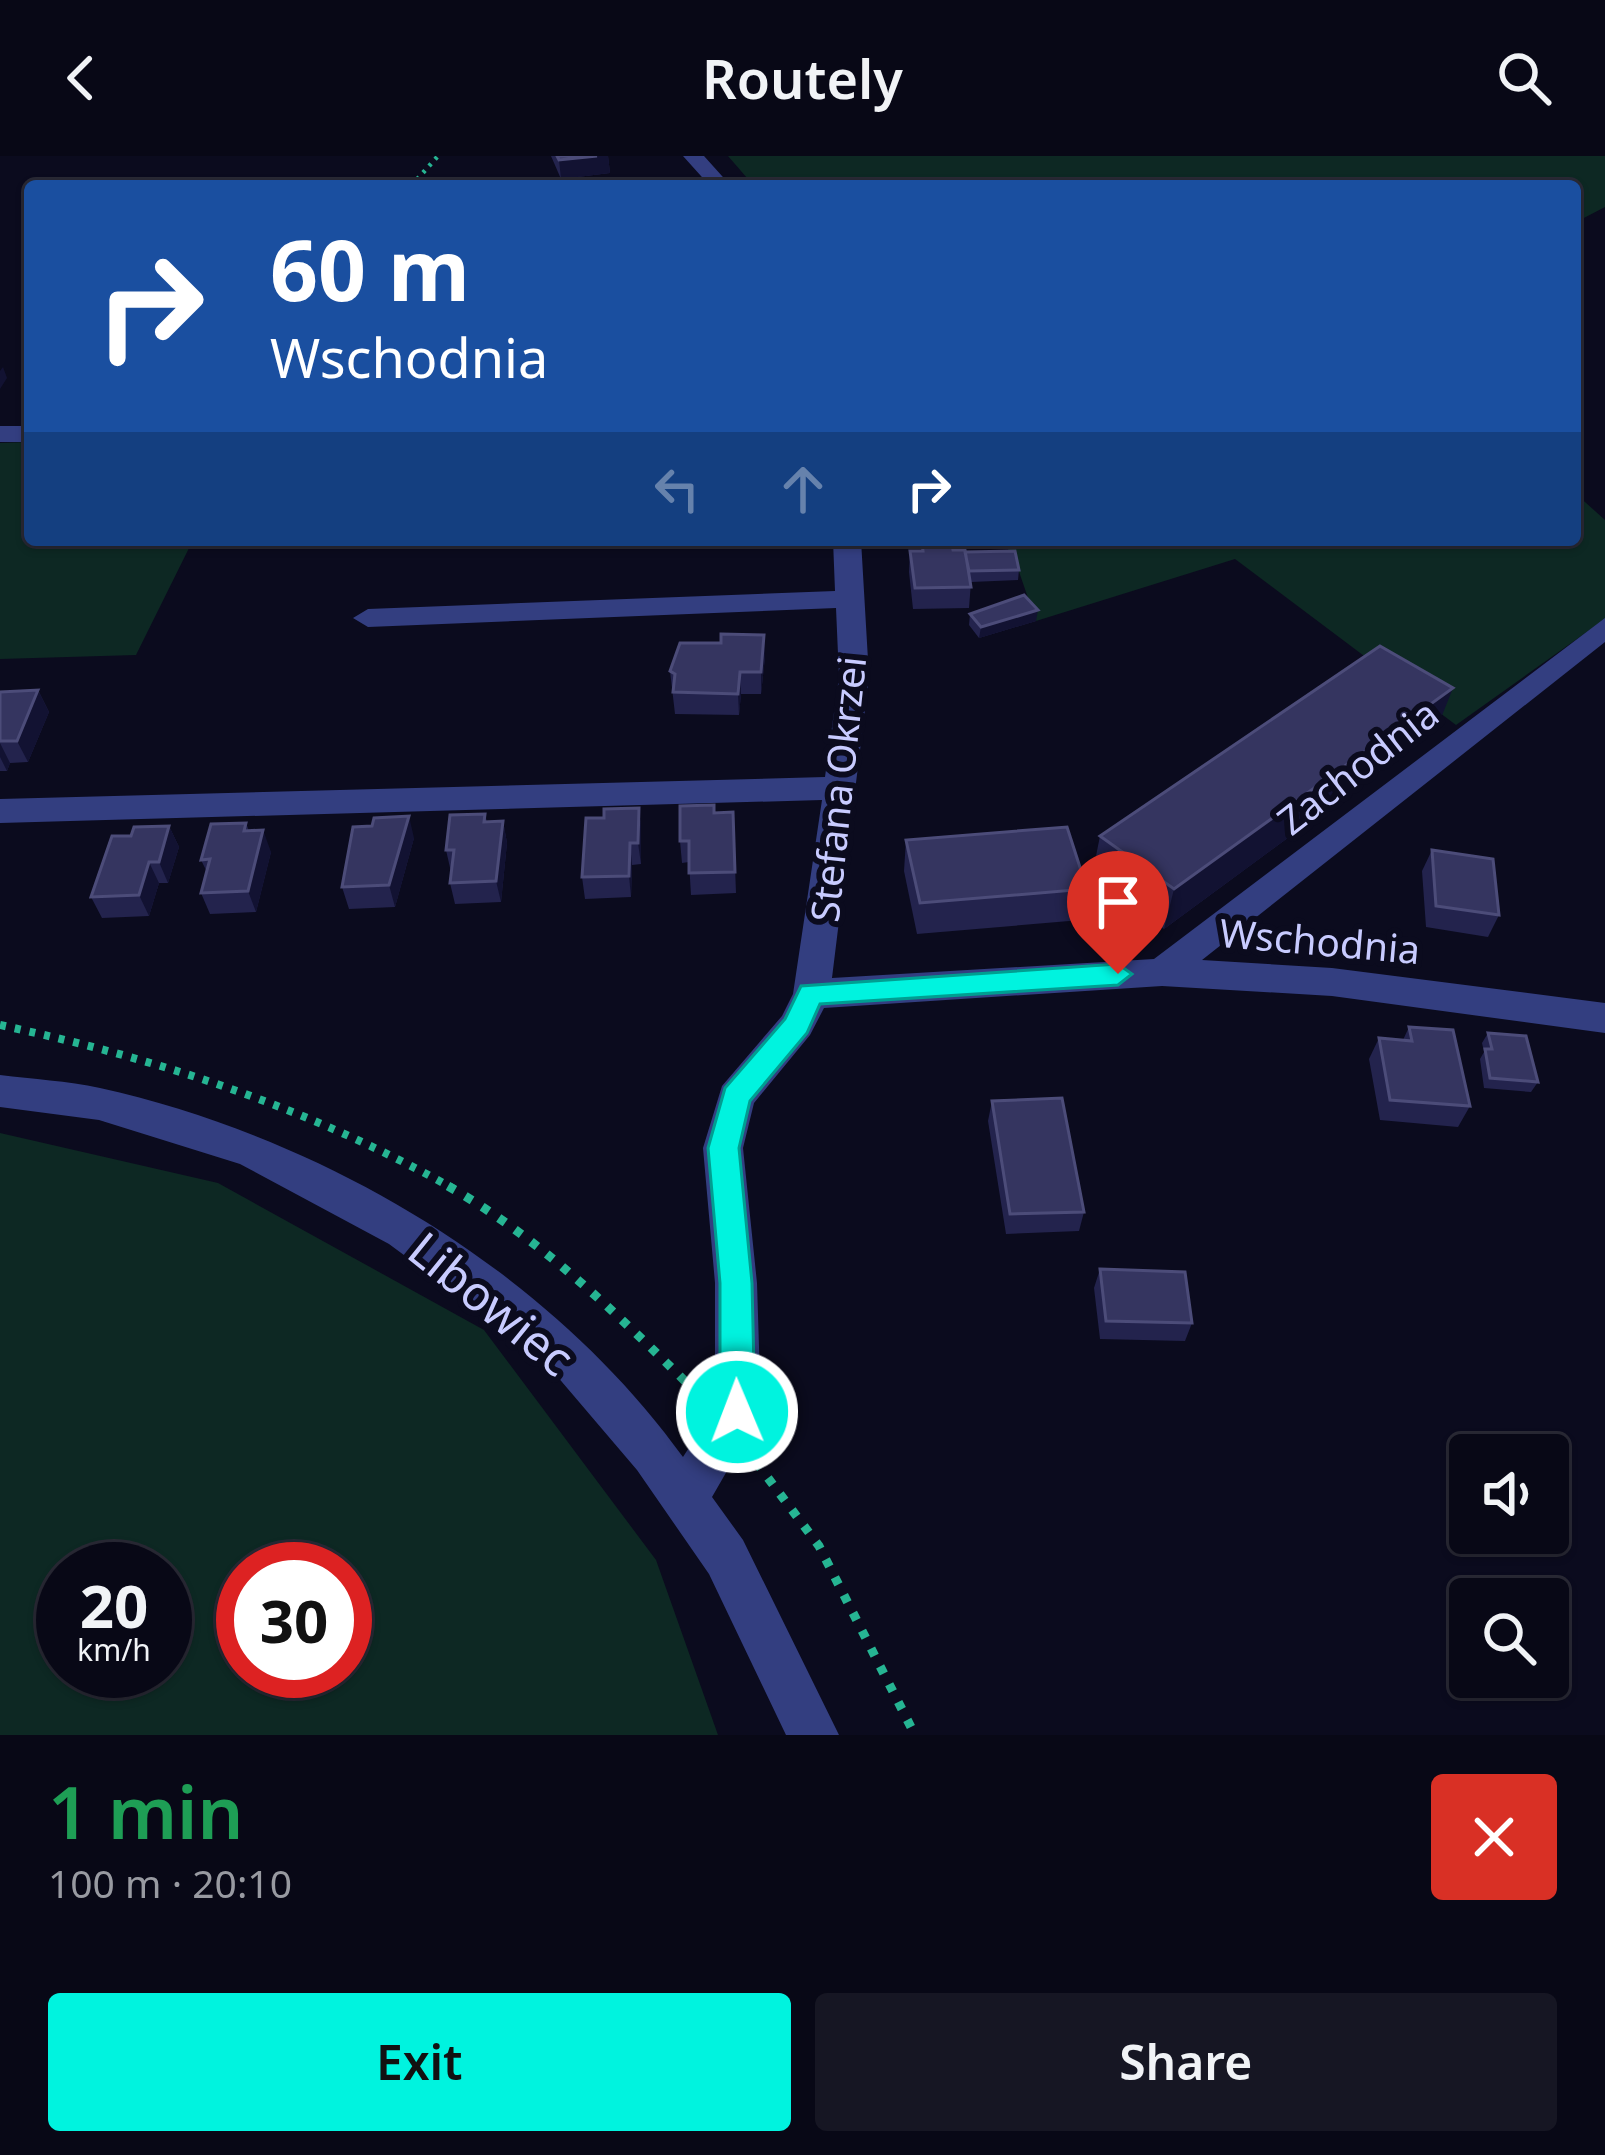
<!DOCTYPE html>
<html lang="en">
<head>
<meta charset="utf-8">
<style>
  body { margin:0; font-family:"Noto Sans",sans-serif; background:#161623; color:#f1f3f6; height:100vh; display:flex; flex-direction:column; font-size:45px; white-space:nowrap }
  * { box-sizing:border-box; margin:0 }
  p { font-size:39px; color:#989aa1 }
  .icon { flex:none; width:66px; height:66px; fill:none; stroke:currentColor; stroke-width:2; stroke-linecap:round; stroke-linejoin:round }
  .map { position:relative; height:1579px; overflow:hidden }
  .panel { display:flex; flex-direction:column; background:#080816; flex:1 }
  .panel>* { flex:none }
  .guide { position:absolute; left:24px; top:24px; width:1557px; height:366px; border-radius:12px; box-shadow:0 3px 9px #0004,0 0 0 3px #292935; background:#1a4fa0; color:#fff; overflow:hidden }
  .buttons { position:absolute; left:1449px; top:1278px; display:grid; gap:24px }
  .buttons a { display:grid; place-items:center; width:120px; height:120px; border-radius:12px; background:#080816; box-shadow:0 3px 9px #0004,0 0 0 3px #292935; font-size:60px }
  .speed { position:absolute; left:36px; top:1386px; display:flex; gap:24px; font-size:60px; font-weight:700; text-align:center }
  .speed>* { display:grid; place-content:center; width:156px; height:156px; border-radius:50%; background:#080816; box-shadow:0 3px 9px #0004,0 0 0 3px #292935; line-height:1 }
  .speed small { font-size:30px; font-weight:400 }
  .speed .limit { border:18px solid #d22; background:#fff; color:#111 }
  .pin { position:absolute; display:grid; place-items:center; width:102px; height:102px; color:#fff; margin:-123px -51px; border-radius:50% 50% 50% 0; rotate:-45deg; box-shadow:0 0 12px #0007 }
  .pin .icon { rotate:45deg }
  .me { position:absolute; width:132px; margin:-66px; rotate:359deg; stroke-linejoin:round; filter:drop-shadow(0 0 9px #0008) }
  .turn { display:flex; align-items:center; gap:42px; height:252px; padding:0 48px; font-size:54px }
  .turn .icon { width:156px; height:156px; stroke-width:2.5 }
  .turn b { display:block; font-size:84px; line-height:102px }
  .lanes { display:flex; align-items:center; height:114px; padding:0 48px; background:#0003; justify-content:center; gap:60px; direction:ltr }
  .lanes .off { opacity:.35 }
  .round { display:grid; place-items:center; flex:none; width:126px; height:126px; border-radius:12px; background:#161623 }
  .head { display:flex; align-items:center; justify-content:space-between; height:204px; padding:0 48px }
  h1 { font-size:72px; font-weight:600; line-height:90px; color:#1e9e55 }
  .primary-button { display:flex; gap:24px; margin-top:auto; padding:24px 48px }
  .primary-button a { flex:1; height:138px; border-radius:12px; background:#00f3df; color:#111; font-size:48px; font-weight:600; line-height:138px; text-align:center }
  .primary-button a+a { background:#161623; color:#f1f3f6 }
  header { display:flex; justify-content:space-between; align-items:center; height:156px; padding:0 48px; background:#080816; font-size:54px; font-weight:600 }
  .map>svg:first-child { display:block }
</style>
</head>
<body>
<header><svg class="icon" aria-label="back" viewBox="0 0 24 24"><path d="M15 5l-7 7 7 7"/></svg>Routely<svg class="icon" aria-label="search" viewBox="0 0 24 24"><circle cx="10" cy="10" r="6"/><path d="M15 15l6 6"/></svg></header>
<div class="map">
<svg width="1605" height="1579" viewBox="0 0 1605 1579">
  <rect width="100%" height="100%" fill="#0b0b1e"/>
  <path fill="#0d2823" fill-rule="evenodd" d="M728,0H1605V51L1580,64L1575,80V30H754Z
    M30,286V384H193L136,499L0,503V287Z
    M1575,337L1605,364V463L1456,569L1235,403L1036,465L1015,404L1002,384H1575Z
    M0,977L218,1027L484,1174L656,1404L718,1579H0ZM63,1413H165V1515H63ZM345,1413V1515H243V1413Z"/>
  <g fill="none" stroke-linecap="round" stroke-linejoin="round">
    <path stroke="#26b593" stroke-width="4.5" stroke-dasharray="3 6" stroke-linecap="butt" d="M411,30L438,0"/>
    <path stroke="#26b593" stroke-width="8" stroke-dasharray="6 9" stroke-linecap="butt" d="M0,869C162,904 309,952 454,1033"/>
    <path stroke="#26b593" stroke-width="9" stroke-dasharray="8 12" stroke-linecap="butt" d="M448,1030C540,1082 617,1158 691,1231
      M756,1306L819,1390L915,1579"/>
    <path fill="#333e80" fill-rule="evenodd" d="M683,0H704L731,30H710Z
      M0,270H30V286H0Z
      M833,384H861L869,521L832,822L1154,803L1605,462V486L1202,804L1332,812L1605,847V877L1332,840L1162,830L824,852L810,879L754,947L743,992L757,1127L761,1256L712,1341L743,1384L839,1579H786L709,1418L637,1314L539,1199L389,1088L240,1008L99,964L0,951V919C33,923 67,925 100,932C324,982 548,1114 683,1301L715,1251V1127L703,992L722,930L782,860L793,838L822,644L0,667V643L825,621L839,521L836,452L368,471L353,462L368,453L835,435Z"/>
  </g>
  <path fill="#23234d" d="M551,0H608L610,17L561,23Z
    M402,384H459L458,391L404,393Z
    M922,386L965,396L1019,414L1018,424L971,426L969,452L913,453L909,416L910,395H922Z
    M970,458L1036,465L979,482L969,469Z
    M765,501L761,538H741L739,559L675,558L670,515Z
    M38,534L49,556L28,606L10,607L7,615H0V536Z
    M1437,572L1164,773L1092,720L1100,680Z
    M639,652L641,673V708L632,709L631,741L585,743L582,721L604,662Z
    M733,656L736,737L691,739L689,706L682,707L680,685L715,657Z
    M485,658L487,666L503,665L507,687L501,746L455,748L450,727L451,716L446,694Z
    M246,667L249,675L271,696L256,756L210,758L201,737L207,716L201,704Z
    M169,670L179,691L168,727H159L149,760L102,762L91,741L131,680Z
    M414,682L395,751L349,753L342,731Z
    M906,684L1087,733L1081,764L917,778L904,715Z
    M1432,694L1499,759L1488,781L1426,771L1422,715Z
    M1409,871L1470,950L1458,971L1380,964L1369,903L1379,882L1403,884Z
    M1488,877L1538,926L1531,936L1484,932L1480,903L1484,896L1482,887Z
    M992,945L1084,1056L1079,1075L1006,1078L988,965Z
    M1100,1113L1192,1167L1185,1185L1100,1183L1094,1132Z"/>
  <path fill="#121232" d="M597,0H608L610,17L561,23L559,4Z
    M3,211L7,222L0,233V215Z
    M1038,454L1036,465L979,482L981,471Z
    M764,479L765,501L761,538V516Z
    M740,516L741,538L739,559L738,538Z
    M1453,532L1437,572L1164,773L1174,733Z
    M38,534L49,556L28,606L17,585Z
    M0,587L10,607L7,615L0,601Z
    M639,652L641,673V708L638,687Z
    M409,660L414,682L395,751L389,729Z
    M503,665L507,687L501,746L496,725Z
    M169,670L179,691L168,727L159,706Z
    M263,674L271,696L256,756L248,735Z
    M630,687L632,709L631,741L629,720Z
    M149,706L159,727L149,760L139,739Z"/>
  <path fill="#353560" stroke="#4c4c79" stroke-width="3" d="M557,0H597L559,4Z
    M922,386H952L953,394H965L971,431L915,432L910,395H923Z
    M1015,395L1019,414L969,415L965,396Z
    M1024,439L1038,454L981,471L970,458Z
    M721,478L764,479L761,516H740L738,538L673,536L675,518L670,515L680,487H721Z
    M1380,490L1453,532L1174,733L1100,680Z
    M38,534L17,585H0V536Z
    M714,649V657L733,656L735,716L689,717V685H680V650Z
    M639,652L638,687H630L629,720L582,721L586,662H604V653Z
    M485,658L484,666L503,665L496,725L450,727L454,694H446L450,659Z
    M409,660L389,729L342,731L353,671L372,670L374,662Z
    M246,667L244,675L263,674L248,735L201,737L210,703L201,704L211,668Z
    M169,670L159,706H149L139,739L91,741L112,680H131L134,671Z
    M1067,671L1087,733L920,747L906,684Z
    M1432,694L1493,703L1499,759L1436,750Z
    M1409,871L1453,874L1470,950L1390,944L1379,882L1412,885Z
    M1488,877L1526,880L1538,926L1490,922L1485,893H1492Z
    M1062,942L1084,1056L1010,1058L992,945Z
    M1100,1113L1185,1116L1192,1167L1106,1165Z"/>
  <path fill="#00f3df" stroke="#009e91" stroke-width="3" d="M1118,808L1132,818L1118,829L820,848L807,877L750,945L739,992L752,1127L755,1256L750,1267L737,1272L725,1267L720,1256V1127L708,992L725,932L785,863L801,830Z"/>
  <g text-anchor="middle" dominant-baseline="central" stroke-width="12" stroke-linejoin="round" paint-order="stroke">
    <g font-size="39" fill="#c8cbff" stroke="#0b0b1e">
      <text transform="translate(1357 610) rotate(-38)">Zachodnia</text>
      <text transform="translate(837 633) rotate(-84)">Stefana Okrzei</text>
      <text transform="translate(1320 784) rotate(5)">Wschodnia</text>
    </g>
    <g font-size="48" fill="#c8cbff" stroke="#0b0b1e">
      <text transform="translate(492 1147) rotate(39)">Libowiec</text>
    </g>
  </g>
</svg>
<div class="buttons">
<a><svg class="icon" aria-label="sound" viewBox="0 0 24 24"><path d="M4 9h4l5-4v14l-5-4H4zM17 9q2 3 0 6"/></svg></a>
<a><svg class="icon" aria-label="search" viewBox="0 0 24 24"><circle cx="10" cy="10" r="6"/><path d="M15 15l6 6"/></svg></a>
</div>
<div class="speed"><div>20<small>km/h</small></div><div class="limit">30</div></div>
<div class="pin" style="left:1118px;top:818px;background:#d93025"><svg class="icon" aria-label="arrive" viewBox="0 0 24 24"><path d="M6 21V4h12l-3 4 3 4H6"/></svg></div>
<svg class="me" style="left:737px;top:1256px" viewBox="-20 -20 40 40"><circle r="17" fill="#00f3df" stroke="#fff" stroke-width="3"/><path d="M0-11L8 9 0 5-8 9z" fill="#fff"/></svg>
<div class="guide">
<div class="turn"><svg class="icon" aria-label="right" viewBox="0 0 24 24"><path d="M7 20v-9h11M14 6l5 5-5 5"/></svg><div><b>60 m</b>Wschodnia</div></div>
<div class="lanes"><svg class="icon off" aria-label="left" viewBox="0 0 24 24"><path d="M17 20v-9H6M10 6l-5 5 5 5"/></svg><svg class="icon off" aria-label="ahead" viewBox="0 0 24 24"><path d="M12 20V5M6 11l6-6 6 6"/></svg><svg class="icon" aria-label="right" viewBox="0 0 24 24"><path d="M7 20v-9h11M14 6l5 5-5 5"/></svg></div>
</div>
</div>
<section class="panel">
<div class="head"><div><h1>1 min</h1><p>100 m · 20:10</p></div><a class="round" style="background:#d93025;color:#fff"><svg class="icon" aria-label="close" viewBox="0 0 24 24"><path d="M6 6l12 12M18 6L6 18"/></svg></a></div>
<div class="primary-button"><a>Exit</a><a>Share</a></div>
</section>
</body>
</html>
